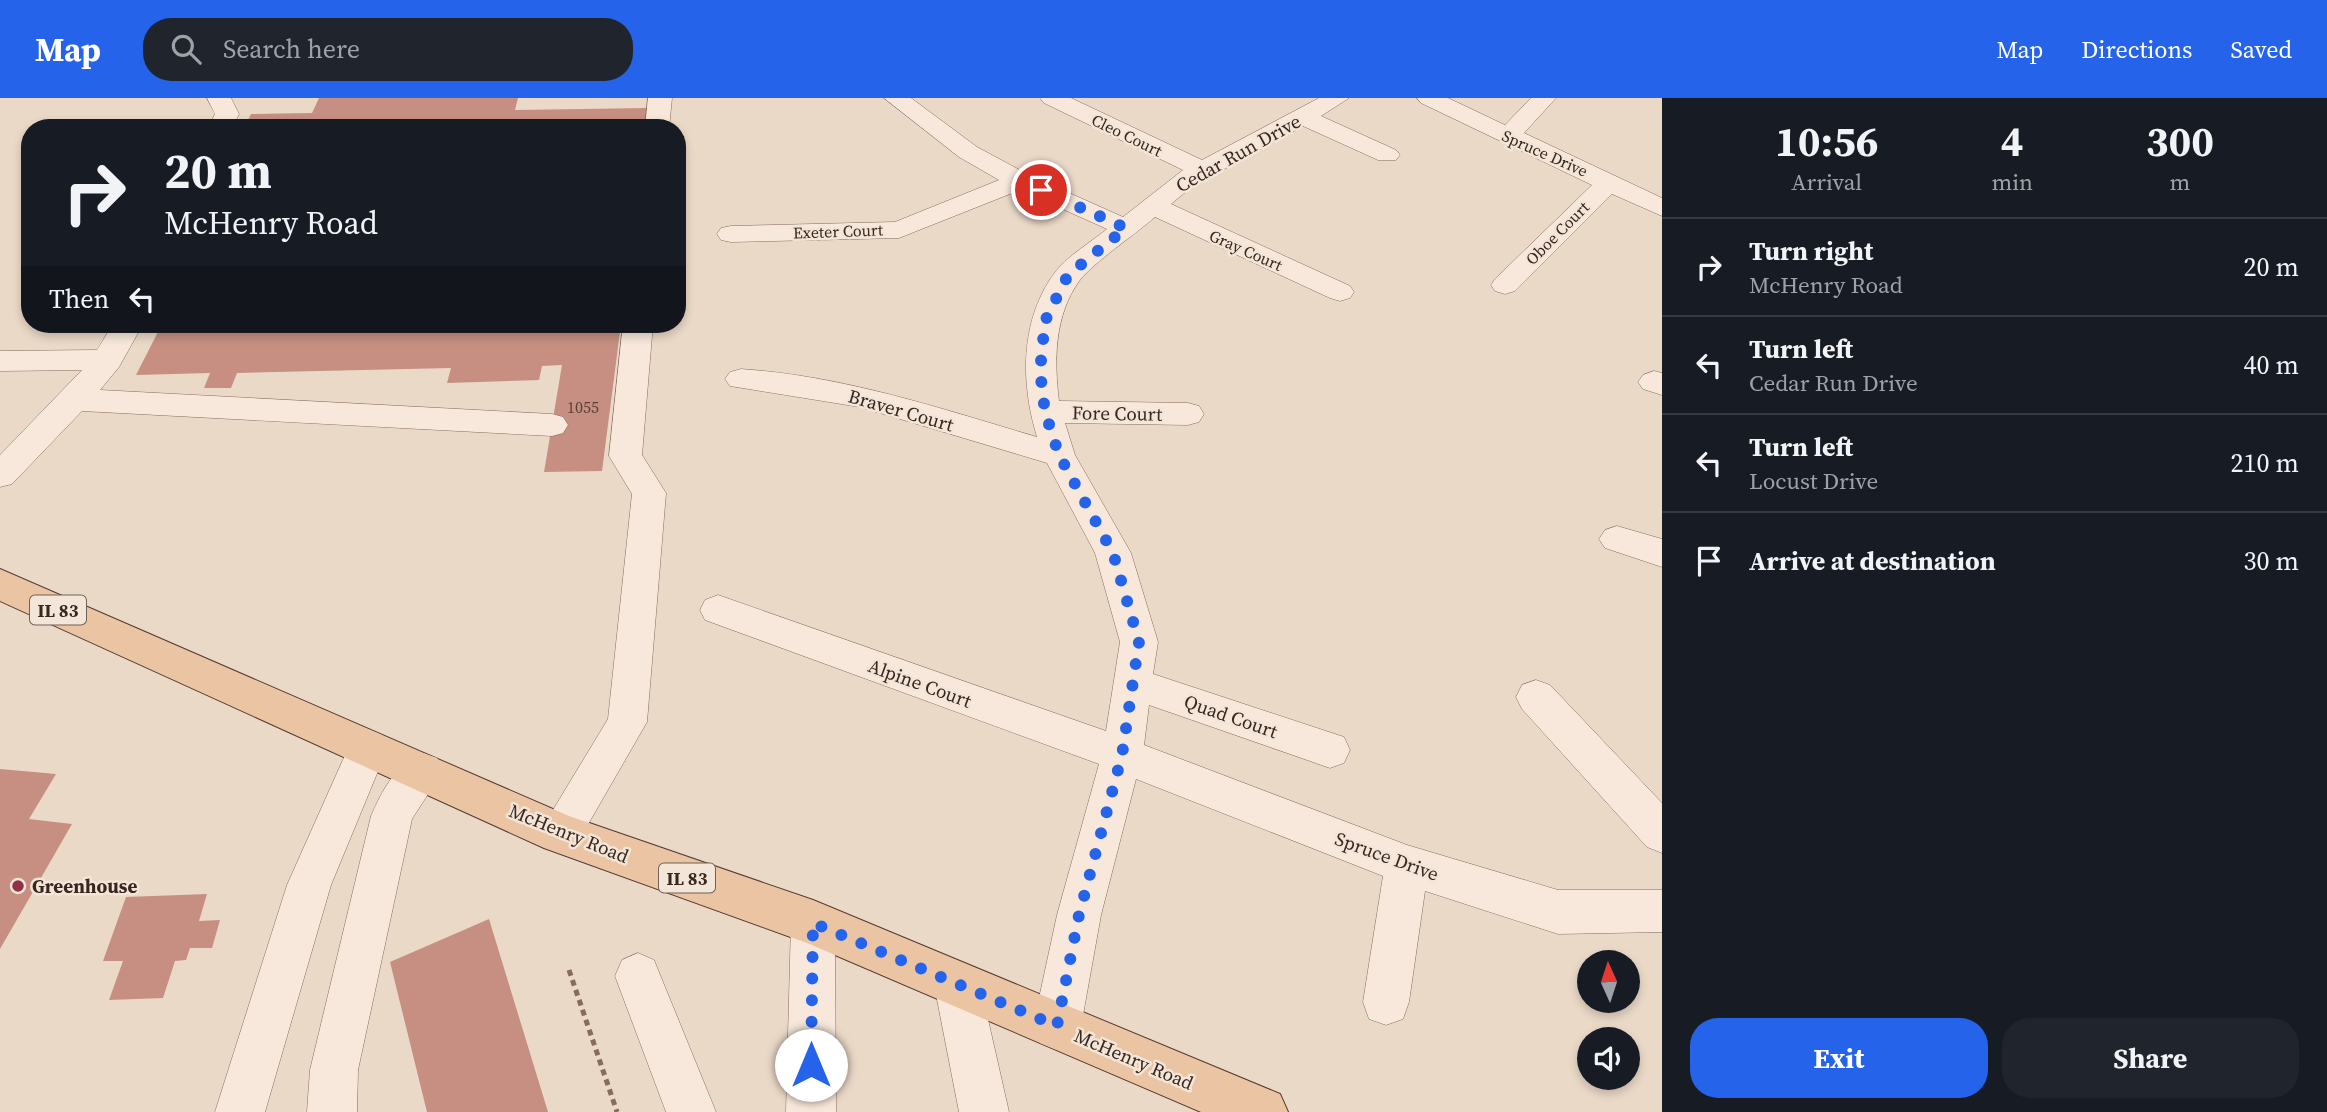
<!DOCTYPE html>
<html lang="en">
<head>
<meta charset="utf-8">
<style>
  body { margin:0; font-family:"Source Serif 4",serif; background:#20242c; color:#f1f3f6; height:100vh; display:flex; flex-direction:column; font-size:26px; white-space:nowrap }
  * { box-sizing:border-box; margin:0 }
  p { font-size:23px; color:#9ea1a6 }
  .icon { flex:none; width:38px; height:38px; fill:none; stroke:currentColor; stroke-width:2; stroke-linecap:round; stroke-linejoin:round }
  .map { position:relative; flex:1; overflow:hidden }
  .sheet { display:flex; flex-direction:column; background:#171b24; width:665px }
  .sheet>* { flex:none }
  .top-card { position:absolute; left:21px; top:21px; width:665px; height:214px; border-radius:28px; box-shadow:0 4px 10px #0003; background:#171b24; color:#f1f3f6; overflow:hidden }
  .needle { width:46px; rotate:357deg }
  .controls { position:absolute; left:1577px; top:852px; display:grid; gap:14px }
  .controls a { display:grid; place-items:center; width:63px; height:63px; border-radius:50%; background:#171b24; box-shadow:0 4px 10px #0003; font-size:35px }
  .pin { position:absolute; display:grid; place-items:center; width:60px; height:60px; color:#fff; margin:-30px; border:4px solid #fff; border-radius:50%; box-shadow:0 2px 7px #0007 }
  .me { position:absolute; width:77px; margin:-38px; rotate:0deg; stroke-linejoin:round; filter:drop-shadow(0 0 5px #0008) }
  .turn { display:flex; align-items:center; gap:24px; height:147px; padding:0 28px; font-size:32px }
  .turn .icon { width:91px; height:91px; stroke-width:2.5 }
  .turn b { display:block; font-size:49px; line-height:60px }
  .then { display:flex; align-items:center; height:66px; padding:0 28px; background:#0003; gap:14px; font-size:26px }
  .eta { display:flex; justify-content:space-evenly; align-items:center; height:119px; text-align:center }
  .eta b { font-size:42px; font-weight:700; line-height:49px }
  .action { display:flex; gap:14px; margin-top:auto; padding:14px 28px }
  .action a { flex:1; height:80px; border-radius:28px; background:#2563eb; color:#fff; font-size:28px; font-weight:700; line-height:80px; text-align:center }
  .action a+a { background:#20242c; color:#f1f3f6 }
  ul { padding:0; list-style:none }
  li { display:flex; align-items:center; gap:21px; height:98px; padding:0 28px; border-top:2px solid #363941 }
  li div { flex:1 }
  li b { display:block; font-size:26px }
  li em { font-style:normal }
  header { display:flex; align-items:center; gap:42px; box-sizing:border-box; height:98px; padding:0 35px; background:#2563eb; color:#fff }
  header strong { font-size:33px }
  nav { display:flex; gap:38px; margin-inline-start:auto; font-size:24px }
  .search { width:490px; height:63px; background:#20242c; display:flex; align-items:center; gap:18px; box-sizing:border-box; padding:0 24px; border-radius:28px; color:#9ea1a6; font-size:26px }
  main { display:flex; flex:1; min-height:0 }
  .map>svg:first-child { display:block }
</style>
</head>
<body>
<header>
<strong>Map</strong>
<div class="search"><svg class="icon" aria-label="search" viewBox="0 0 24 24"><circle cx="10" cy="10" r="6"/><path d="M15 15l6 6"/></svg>Search here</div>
<nav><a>Map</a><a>Directions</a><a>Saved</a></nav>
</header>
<main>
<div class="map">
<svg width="1662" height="1014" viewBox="0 0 1662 1014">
  <rect width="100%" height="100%" fill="#ebd9c8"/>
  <path fill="#c68f81" d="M319,0H518L515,12L648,10L645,30H244L251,16L312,15Z
    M162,226H621L602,373L544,374L562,267L542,268L539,282L447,285L451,270L237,275L231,290H204L210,275L136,277Z
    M0,671L56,676L29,721L72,726L0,851Z
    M207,796L199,823L220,822L212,850H190L186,862L175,863L163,900L109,902L123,863H103L126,799Z
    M489,821L548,1014H427L390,864Z"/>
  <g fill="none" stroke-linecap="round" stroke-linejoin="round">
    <defs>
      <path id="minor" d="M207,0H231L239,16L232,30H208L215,16Z
        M648,0H672L669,30H645Z
        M884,0H911L977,49L1029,77L1123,119L1183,72L1044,5L1040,0H1071L1202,62L1319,0H1349L1321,18L1396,52L1400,57L1396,62H1378L1303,28L1193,88L1171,106L1350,188L1354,194L1350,200L1340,203L1330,200L1155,119C1137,135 1093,165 1080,182C1054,217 1054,263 1059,303L1188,305L1199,308L1204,316L1199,324L1188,327L1065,325L1075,357L1131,455L1158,544L1153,576L1344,639L1350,652L1344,665L1330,670L1149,607L1144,647L1407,747L1558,792H1662V834L1558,836L1425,793L1409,904L1403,921L1386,927L1369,921L1363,904L1383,778L1136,681L1101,817L1081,928L1074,945L1057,952L1040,945L1033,928L1057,817L1099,666L705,522L700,512L705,502L718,497L1106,633L1120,544L1095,455L1047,365L860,309L730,288L725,281L730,274L741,271C844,278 939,310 1037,339C1020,284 1020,220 1056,173C1069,157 1091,144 1107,131L1020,92L899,140L731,144L721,142L717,136L721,130L731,128L895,124L999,82L959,59Z
        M1417,0H1448L1505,27L1531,0H1556L1524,35L1662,100V118L1612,96L1515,193L1505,196L1495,193L1491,187L1495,181L1592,87L1421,5Z
        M113,226H143L119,269L100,292L552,316L563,319L568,327L563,335L552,338L82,313L12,386L0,389V357L82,272L0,273V253L97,252Z
        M623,226H653L642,357L666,395L647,624L575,749L560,755L545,749L539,735L608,621L632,396L609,358Z
        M1654,273L1662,275V297L1643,291L1638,284L1643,277Z
        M1617,428L1662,441V469L1605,450L1599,441L1605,432Z
        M1536,582L1550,587L1662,705V755L1647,749L1522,611L1516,599L1522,587Z
        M368,631L382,637L388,649L331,787L265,1014H215L287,787L354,637Z
        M423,655L437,660L443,673L412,721L358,972L357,1014H307L310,972L371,718C382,693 396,665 423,655Z
        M813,803L829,810L835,825L836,1014H786L791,825L797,810Z
        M638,855L654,862L716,1014H666L615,878L622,862Z
        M957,863L973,870L980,886L1009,1014H959L934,886L941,870Z"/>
      <path id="major" d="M0,471L569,718L813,802L1280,996L1288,1014H1201L807,845L544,750L0,503Z"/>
    </defs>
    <use href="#minor" stroke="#866b5e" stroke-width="1"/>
    <use href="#major" stroke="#543b32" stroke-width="2"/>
    <path stroke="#866b5e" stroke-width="5" stroke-dasharray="6 4.5" stroke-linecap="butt" d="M569,872L617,1014"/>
    <use href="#minor" fill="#f7e8db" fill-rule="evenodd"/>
    <use href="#major" fill="#ebc5a3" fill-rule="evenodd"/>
  </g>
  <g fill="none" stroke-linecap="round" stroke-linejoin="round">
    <path stroke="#2563eb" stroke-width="12" stroke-dasharray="0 21.6" d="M811,967L813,825L1057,928L1079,817L1122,657L1139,544L1113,455L1059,357L1045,314L1040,273L1045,223L1068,177L1126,130L1041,92"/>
  </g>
  <circle fill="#903347" stroke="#f3e5d7" stroke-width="2.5" cx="18" cy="788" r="7"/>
  <g text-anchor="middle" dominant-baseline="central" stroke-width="5" stroke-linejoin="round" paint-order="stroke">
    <g font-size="16" fill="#382721" stroke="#f3e5d7">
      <text transform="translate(1127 37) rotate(26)">Cleo Court</text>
      <text transform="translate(1545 55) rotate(24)">Spruce Drive</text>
      <text transform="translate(838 133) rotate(-2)">Exeter Court</text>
      <text transform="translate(1557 135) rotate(-45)">Oboe Court</text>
      <text transform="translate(1246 152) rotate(24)">Gray Court</text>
    </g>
    <g font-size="16" fill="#5c4139">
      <text x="583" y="309">1055</text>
    </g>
    <g fill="#f3e5d7" stroke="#706058" stroke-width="2">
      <rect x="30" y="497.5" width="56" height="29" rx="5"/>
      <rect x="659" y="765.5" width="56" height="29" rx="5"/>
    </g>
    <g font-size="18" font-weight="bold" fill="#382721">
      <text x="58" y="512">IL 83</text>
      <text x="687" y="780">IL 83</text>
    </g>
    <g font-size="19" fill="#382721" stroke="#f3e5d7">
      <text transform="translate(1238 55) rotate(-29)">Cedar Run Drive</text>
      <text transform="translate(901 312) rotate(16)">Braver Court</text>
      <text transform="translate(1117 315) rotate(1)">Fore Court</text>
      <text transform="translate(920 585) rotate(20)">Alpine Court</text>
      <text transform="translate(1231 618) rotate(19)">Quad Court</text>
      <text transform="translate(569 735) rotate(22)">McHenry Road</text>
      <text transform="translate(1387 758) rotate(20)">Spruce Drive</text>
      <text transform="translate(1134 961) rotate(23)">McHenry Road</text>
    </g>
    <g font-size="19" font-weight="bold" fill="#382721" stroke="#f3e5d7" text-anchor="start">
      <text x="32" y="788">Greenhouse</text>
    </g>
  </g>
</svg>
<div class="controls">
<a><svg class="needle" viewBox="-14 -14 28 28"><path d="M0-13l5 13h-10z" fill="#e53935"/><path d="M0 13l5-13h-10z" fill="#9ea1a6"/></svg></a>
<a><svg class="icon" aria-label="sound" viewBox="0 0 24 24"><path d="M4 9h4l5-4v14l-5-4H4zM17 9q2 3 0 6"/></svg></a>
</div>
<div class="pin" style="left:1041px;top:92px;background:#d93025"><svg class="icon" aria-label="arrive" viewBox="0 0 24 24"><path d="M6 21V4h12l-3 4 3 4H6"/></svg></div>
<svg class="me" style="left:811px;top:967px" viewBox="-20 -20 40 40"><circle r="19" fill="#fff"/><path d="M0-13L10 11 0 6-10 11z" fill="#2563eb"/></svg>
<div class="top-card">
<div class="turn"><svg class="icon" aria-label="right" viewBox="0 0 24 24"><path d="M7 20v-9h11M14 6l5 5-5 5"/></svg><div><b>20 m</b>McHenry Road</div></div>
<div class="then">Then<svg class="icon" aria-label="left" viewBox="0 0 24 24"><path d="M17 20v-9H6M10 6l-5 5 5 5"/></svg></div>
</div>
</div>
<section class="sheet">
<div class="eta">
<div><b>10:56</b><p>Arrival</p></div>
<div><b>4</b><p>min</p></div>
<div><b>300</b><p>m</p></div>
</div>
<ul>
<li><svg class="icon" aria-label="right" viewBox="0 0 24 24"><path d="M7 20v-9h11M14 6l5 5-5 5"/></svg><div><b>Turn right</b><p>McHenry Road</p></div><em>20 m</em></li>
<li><svg class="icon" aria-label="left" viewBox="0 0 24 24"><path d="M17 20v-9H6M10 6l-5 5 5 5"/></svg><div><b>Turn left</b><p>Cedar Run Drive</p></div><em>40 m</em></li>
<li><svg class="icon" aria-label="left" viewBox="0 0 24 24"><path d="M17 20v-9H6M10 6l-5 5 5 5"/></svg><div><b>Turn left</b><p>Locust Drive</p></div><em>210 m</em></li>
<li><svg class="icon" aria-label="arrive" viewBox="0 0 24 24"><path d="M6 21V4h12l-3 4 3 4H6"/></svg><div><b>Arrive at destination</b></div><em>30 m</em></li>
</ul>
<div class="action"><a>Exit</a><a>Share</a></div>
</section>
</main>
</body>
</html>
